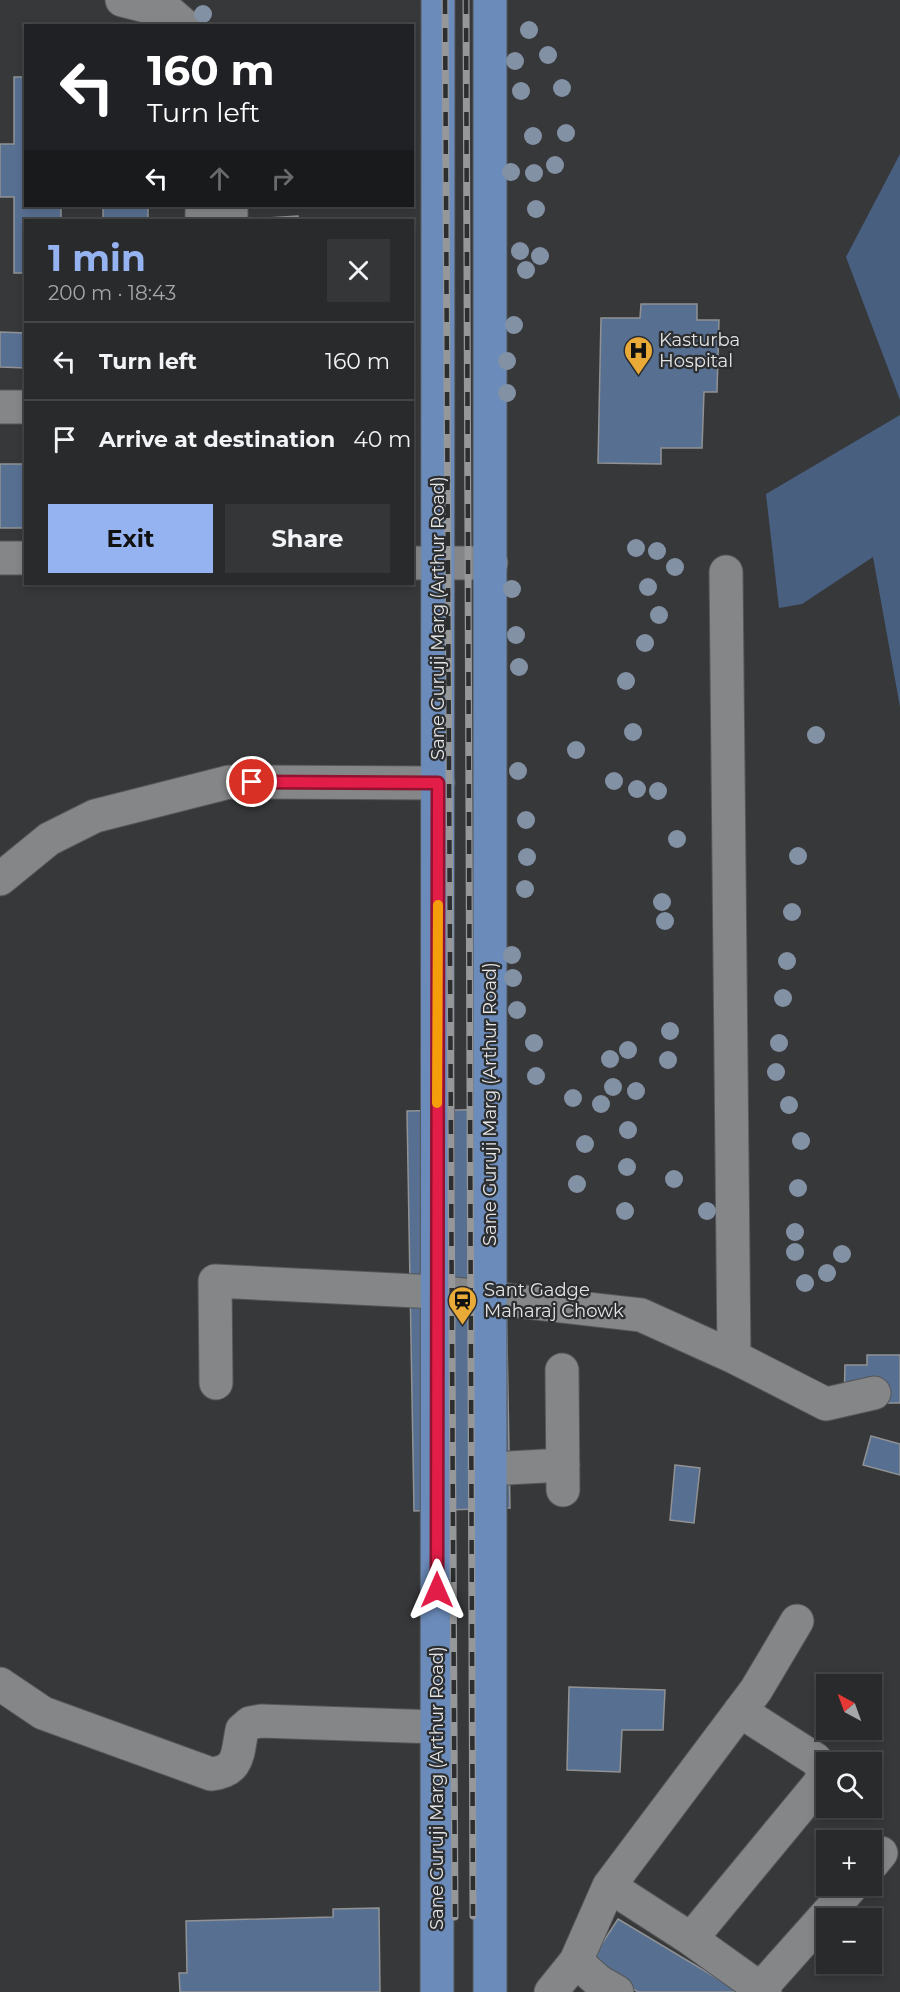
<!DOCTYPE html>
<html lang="en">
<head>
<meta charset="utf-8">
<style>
  body { margin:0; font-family:Montserrat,sans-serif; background:#353638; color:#f1f3f6; height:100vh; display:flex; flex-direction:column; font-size:22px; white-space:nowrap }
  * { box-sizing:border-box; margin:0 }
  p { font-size:20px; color:#a5a7a9 }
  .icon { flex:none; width:33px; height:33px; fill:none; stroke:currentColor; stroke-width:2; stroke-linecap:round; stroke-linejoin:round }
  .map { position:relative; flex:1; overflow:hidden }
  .panel { position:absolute; left:24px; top:219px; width:390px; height:366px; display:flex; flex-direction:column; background:#292a2c; border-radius:0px; box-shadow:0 3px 9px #0003,0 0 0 2px #454648 }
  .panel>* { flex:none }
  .top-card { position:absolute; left:24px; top:24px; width:390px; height:183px; border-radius:0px; box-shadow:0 3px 9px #0003,0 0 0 2px #454648; background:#202124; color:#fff; overflow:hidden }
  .needle { width:39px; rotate:319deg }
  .fabs { position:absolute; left:816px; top:1674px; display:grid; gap:12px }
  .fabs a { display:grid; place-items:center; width:66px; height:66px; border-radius:0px; background:#292a2c; box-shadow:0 3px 9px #0003,0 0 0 2px #454648; font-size:30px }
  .pin { position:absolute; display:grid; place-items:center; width:51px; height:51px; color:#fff; margin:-26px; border:3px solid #fff; border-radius:50%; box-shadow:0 2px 6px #0007 }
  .me { position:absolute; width:66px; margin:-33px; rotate:0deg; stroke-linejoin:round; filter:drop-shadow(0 0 4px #0008) }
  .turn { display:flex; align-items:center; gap:21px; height:126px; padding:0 24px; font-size:27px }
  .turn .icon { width:78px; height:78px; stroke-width:2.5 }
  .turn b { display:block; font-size:42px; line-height:51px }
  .lanes { display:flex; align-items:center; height:57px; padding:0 24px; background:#0003; justify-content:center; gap:30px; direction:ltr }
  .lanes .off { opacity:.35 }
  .round { display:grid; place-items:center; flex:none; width:63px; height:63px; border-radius:0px; background:#353638 }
  .headline { display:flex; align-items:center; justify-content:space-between; height:102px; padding:0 24px }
  h1 { font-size:36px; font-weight:700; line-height:45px; color:#95b2f1 }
  .primary-button { display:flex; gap:12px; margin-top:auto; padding:12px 24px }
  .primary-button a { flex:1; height:69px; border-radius:0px; background:#95b2f1; color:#111; font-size:24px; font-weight:700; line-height:69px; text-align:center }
  .primary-button a+a { background:#353638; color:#f1f3f6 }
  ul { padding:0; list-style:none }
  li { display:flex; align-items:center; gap:18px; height:78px; padding:0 24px; border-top:2px solid #454648 }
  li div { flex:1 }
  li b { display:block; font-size:22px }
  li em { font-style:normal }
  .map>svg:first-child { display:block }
</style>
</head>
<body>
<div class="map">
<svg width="900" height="1992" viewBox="0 0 900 1992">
  <rect width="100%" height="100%" fill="#37383a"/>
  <path fill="#485f80" d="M900,154V400L846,257Z
    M900,415V707L873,557L802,604L779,608L766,494Z"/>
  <path fill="#576f91" stroke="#909294" stroke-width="1.5" d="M14,77H26V206H61V220H26V273H14V197H0V144H14Z
    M103,208H148V220H103Z
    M298,216L299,220H266L267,218Z
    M641,304H697V320H719L717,392H704L702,448H661V464L598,463L601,318H640Z
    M0,332L26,333V368L0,367Z
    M0,464H26V528H0Z
    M503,1109L510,1508L414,1511L407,1111Z
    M867,1355H900V1403H844L845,1365H867Z
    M871,1436L900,1444V1475L863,1465Z
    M675,1465L700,1468L694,1523L670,1520Z
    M569,1687L665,1690L663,1730H622L620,1772L567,1770Z
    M379,1908L380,1992H180L179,1973H187L186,1921L333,1917V1909Z
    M618,1919L740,1992H638L590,1962Z"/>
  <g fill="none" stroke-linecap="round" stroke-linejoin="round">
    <defs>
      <path id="minor" d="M122,0L169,12L185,26
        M231,206V220
        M202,220V206
        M0,407H26
        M0,558H26
        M412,563H491
        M0,879L49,839L95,816L229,782L438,783
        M734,1357L826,1404L874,1393
        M562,1370L563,1490
        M216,1383L215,1281L437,1292L641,1315L734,1357L726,572
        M490,1469L563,1465
        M0,1684L43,1713L211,1774C240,1771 237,1754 242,1730L250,1723L261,1721L437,1727
        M872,1864L881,1853
        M609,1886L756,1690L797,1621
        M691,1939L819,1784C824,1773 824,1768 815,1759L740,1711
        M576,1961L598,1981L617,1992
        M761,1988L852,1886
        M551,1992L576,1961L609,1886L691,1939L765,1992"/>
      <path id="major" d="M490,0V1992
        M437,1992L438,0"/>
    </defs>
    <use href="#minor" stroke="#555658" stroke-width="35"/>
    <use href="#major" stroke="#555658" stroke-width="35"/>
    <use href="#minor" stroke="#848688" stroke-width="33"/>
    <use href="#major" stroke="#6b8bba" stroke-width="33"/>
    <defs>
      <path id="rail" d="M445,0L455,1917
        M466,0L473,1916"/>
    </defs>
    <use href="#rail" stroke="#969799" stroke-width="7"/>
    <use href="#rail" stroke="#2c2e30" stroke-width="4.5" stroke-dasharray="14" stroke-linecap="butt"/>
  </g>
  <g fill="#8391a5">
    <circle cx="203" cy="14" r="9"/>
    <circle cx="529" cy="30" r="9"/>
    <circle cx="548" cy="55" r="9"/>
    <circle cx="515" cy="61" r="9"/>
    <circle cx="562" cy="88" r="9"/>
    <circle cx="521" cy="91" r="9"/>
    <circle cx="566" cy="133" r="9"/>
    <circle cx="533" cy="136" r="9"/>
    <circle cx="555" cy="165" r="9"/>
    <circle cx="511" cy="172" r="9"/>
    <circle cx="534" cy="173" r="9"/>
    <circle cx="536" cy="209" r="9"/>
    <circle cx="520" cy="251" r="9"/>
    <circle cx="540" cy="256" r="9"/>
    <circle cx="526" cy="270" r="9"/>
    <circle cx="514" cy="325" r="9"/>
    <circle cx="507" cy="361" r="9"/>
    <circle cx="507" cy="393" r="9"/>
    <circle cx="636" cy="548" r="9"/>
    <circle cx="657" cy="551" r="9"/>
    <circle cx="675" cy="567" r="9"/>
    <circle cx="648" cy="587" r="9"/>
    <circle cx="512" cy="589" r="9"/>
    <circle cx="659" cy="615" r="9"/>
    <circle cx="516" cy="635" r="9"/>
    <circle cx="645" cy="643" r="9"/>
    <circle cx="519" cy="667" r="9"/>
    <circle cx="626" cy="681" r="9"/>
    <circle cx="633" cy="732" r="9"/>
    <circle cx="816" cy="735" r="9"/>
    <circle cx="576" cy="750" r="9"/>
    <circle cx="518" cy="771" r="9"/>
    <circle cx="614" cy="781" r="9"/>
    <circle cx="637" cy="789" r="9"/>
    <circle cx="658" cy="791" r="9"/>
    <circle cx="526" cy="820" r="9"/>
    <circle cx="677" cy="839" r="9"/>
    <circle cx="798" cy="856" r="9"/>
    <circle cx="527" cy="857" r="9"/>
    <circle cx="525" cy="889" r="9"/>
    <circle cx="662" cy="902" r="9"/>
    <circle cx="792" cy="912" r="9"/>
    <circle cx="665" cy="921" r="9"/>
    <circle cx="512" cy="955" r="9"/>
    <circle cx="787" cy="961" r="9"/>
    <circle cx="513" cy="978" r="9"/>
    <circle cx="783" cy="998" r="9"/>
    <circle cx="517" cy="1010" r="9"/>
    <circle cx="670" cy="1031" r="9"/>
    <circle cx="534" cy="1043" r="9"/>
    <circle cx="779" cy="1043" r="9"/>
    <circle cx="628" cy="1050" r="9"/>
    <circle cx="610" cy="1059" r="9"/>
    <circle cx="668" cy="1060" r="9"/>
    <circle cx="776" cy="1072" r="9"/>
    <circle cx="536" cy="1076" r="9"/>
    <circle cx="613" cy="1087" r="9"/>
    <circle cx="636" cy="1091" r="9"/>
    <circle cx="573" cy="1098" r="9"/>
    <circle cx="601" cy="1104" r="9"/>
    <circle cx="789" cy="1105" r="9"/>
    <circle cx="628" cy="1130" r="9"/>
    <circle cx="801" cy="1141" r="9"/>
    <circle cx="585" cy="1144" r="9"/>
    <circle cx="627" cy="1167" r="9"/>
    <circle cx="674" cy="1179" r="9"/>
    <circle cx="577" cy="1184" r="9"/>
    <circle cx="798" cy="1188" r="9"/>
    <circle cx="625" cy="1211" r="9"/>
    <circle cx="707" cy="1211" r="9"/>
    <circle cx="795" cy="1232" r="9"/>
    <circle cx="795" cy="1252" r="9"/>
    <circle cx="842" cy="1254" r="9"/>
    <circle cx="827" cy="1273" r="9"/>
    <circle cx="805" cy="1283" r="9"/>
  </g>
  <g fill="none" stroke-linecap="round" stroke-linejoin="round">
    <defs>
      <path id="route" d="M252,782L438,783L437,1590"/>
    </defs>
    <use href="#route" stroke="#92132f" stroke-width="15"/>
    <use href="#route" stroke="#e11d48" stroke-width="10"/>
    <path stroke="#f59e0b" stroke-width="10" d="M437,1103L438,905"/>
  </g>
  <defs>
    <symbol id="hospital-pin" viewBox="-11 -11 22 30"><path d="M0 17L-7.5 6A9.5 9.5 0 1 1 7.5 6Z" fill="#e9aa38" stroke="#2c2e30"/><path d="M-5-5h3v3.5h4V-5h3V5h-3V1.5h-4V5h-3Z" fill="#111"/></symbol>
    <symbol id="station-pin" viewBox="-11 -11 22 30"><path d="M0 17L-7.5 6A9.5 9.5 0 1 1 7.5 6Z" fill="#e9aa38" stroke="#2c2e30"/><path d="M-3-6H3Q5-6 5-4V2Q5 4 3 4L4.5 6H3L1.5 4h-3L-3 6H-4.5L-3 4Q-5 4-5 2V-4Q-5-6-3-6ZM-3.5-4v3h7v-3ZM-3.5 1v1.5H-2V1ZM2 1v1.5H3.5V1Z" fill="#111"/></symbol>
  </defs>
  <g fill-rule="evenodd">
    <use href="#hospital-pin" x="622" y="334" width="33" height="45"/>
    <use href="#station-pin" x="446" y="1284" width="33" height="45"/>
  </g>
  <g text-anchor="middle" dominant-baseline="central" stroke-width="4.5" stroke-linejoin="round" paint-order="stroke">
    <g font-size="18" fill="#e3e4e6" stroke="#2c2e30" text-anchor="start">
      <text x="659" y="340">Kasturba<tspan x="659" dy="21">Hospital</tspan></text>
      <text x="484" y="1290">Sant Gadge<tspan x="484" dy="21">Maharaj Chowk</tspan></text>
    </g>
    <g font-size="18" fill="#e3e4e6" stroke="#2c2e30">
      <text transform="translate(438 618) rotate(-90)">Sane Guruji Marg (Arthur Road)</text>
      <text transform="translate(490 1104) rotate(-90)">Sane Guruji Marg (Arthur Road)</text>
      <text transform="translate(437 1788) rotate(-90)">Sane Guruji Marg (Arthur Road)</text>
    </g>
  </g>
</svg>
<div class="fabs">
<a><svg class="needle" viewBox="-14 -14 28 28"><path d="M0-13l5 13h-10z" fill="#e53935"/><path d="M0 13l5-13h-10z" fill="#a5a7a9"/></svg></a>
<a><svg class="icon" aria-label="search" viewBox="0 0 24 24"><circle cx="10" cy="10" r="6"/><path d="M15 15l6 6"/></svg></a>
<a>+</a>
<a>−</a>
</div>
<div class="pin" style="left:252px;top:782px;background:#d93025"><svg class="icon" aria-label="arrive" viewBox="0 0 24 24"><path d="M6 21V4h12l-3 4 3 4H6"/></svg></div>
<svg class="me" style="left:437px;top:1590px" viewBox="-20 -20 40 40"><path d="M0-17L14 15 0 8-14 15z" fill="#e11d48" stroke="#fff" stroke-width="4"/></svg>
<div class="top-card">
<div class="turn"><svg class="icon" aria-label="left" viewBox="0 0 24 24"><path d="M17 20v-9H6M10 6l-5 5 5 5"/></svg><div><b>160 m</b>Turn left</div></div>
<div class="lanes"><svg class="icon" aria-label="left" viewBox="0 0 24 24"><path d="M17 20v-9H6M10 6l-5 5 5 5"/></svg><svg class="icon off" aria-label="ahead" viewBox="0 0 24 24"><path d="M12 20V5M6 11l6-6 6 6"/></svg><svg class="icon off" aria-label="right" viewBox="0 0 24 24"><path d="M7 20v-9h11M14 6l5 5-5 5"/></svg></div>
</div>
<section class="panel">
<div class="headline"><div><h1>1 min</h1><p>200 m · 18:43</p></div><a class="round"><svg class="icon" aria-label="close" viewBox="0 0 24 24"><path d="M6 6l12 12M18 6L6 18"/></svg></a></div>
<ul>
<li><svg class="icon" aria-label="left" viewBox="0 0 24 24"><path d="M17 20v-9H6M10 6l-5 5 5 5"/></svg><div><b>Turn left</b></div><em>160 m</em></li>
<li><svg class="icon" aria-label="arrive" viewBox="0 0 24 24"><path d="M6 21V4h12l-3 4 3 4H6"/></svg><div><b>Arrive at destination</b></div><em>40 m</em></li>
</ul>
<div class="primary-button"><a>Exit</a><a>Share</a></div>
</section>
</div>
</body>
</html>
